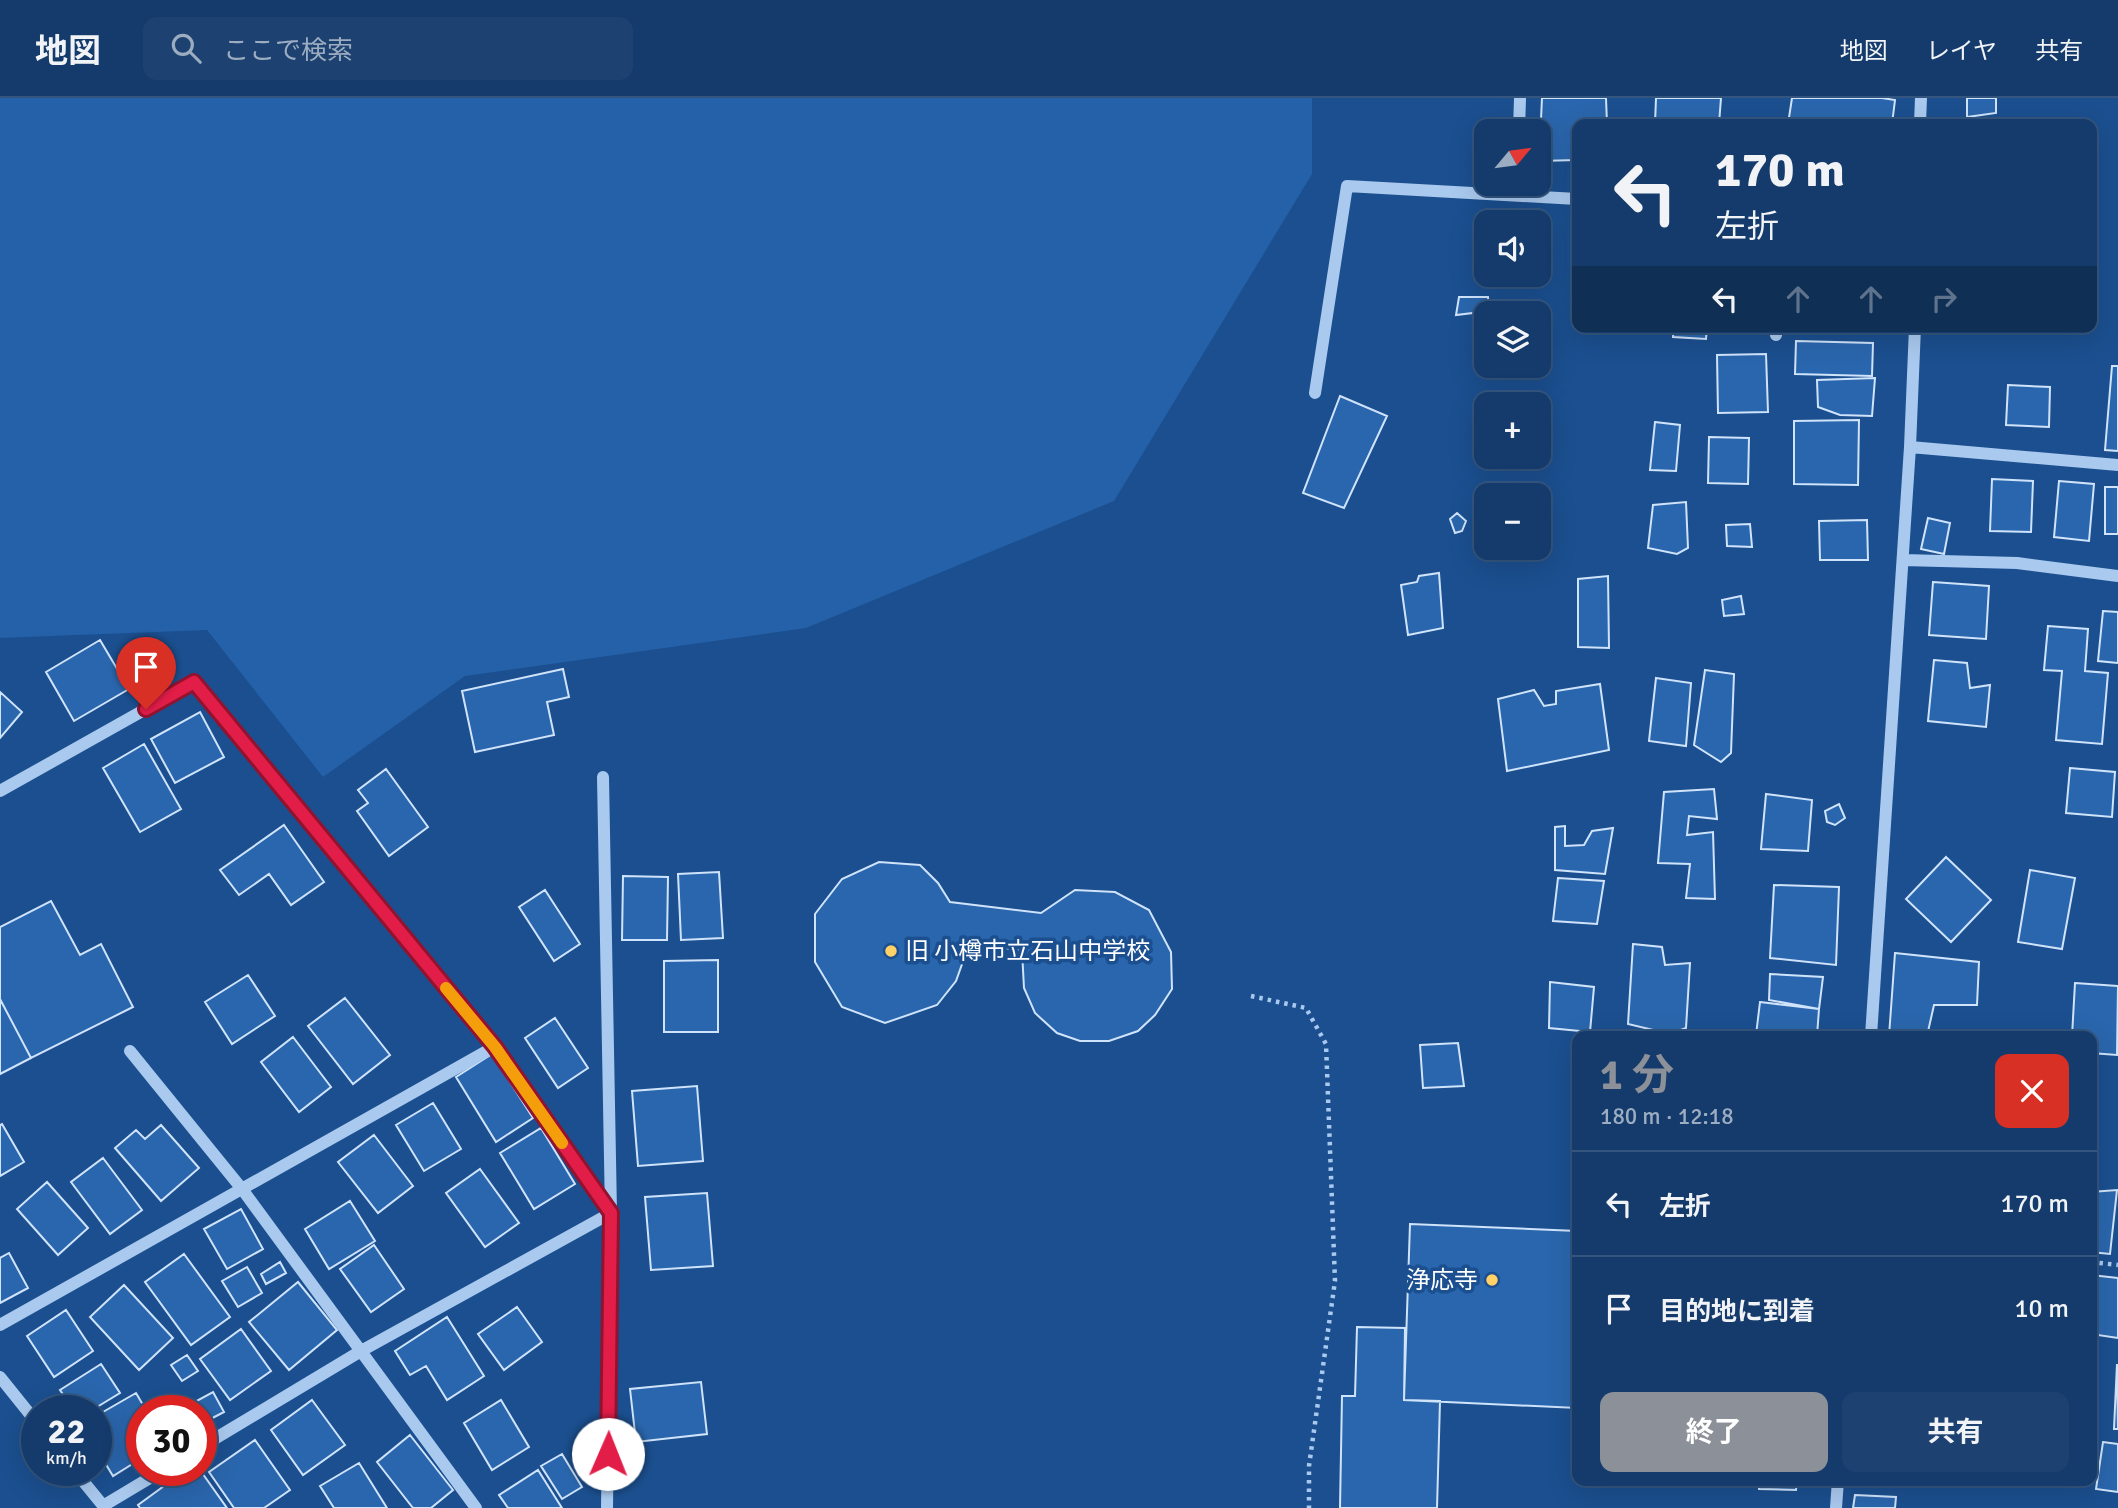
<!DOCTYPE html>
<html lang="ja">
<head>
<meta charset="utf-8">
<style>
  body { margin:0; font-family:Signika,"Noto Sans JP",sans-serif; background:#1d4271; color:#f1f3f6; height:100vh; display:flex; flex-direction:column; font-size:26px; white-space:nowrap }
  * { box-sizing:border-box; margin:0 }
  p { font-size:23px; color:#9dadc1 }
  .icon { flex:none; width:38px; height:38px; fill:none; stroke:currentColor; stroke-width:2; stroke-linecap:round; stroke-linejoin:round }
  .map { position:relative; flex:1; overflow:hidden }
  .side { position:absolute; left:1572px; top:933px; width:525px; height:455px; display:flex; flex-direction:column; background:#143b6b; border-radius:14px; box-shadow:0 7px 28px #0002,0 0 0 2px #33557e }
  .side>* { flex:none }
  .top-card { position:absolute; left:1572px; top:21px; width:525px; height:214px; border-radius:14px; box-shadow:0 7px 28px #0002,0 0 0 2px #33557e; background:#143b6b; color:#f1f3f6; overflow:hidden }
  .needle { width:46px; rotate:61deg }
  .fabs { position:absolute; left:1474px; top:21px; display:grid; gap:14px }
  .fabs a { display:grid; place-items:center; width:77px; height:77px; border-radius:14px; background:#143b6b; box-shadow:0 7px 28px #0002,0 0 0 2px #33557e; font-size:35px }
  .speed { position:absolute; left:21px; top:1297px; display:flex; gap:14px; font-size:35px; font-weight:700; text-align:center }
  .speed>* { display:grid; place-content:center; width:91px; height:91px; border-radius:50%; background:#143b6b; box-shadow:0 7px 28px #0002,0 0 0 2px #33557e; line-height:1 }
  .speed small { font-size:18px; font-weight:400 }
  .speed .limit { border:10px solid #d22; background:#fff; color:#111 }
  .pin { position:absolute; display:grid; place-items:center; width:60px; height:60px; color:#fff; margin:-72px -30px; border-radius:50% 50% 50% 0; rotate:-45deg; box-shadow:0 0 7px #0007 }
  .pin .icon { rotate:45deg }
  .me { position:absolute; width:77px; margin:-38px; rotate:1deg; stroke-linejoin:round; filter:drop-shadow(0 0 5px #0008) }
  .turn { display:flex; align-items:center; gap:24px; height:147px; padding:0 28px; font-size:32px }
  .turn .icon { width:91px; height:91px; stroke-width:2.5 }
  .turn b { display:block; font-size:49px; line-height:60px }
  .lanes { display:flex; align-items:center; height:66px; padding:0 28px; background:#0003; justify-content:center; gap:35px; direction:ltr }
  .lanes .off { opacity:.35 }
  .round { display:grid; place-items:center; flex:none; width:74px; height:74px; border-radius:14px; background:#1d4271 }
  .overview { display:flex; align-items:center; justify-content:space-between; height:119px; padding:0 28px }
  h1 { font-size:42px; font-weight:700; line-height:52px; color:#8c9099 }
  .primary-button { display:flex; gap:14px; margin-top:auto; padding:14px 28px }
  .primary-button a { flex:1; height:80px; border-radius:14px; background:#8c9099; color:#fff; font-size:28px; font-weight:700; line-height:80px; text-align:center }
  .primary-button a+a { background:#1d4271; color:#f1f3f6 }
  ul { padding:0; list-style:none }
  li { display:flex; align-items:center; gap:21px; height:105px; padding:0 28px; border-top:2px solid #33557e }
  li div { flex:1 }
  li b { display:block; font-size:26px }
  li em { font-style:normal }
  header { display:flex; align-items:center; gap:42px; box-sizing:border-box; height:98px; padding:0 35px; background:#143b6b; border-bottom:2px solid #33557e }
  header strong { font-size:33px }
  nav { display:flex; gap:38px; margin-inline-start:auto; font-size:24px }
  .search { width:490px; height:63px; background:#1d4271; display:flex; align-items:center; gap:18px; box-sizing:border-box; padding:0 24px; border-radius:14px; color:#9dadc1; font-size:26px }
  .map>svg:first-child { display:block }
</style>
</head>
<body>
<header>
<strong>地図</strong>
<div class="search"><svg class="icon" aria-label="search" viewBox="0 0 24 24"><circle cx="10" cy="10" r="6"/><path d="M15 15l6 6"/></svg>ここで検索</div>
<nav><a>地図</a><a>レイヤ</a><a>共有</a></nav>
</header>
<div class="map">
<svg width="2118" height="1410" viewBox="0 0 2118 1410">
  <rect width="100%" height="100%" fill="#1b4f8f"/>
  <path fill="#2461a8" d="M0,0H1312V76L1114,403L806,530L465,578L323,679L207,532L0,540Z"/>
  <path fill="#2a66ad" stroke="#cfe3fa" stroke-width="2" d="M1542,0H1606L1607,26H1577V62L1539,63Z
    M1656,0H1721L1719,26H1655Z
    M1792,0H1882L1895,2L1892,26H1788Z
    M1967,0H1996V15L1967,19Z
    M1459,199H1488L1489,213L1456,217Z
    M1674,229H1707L1706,241L1673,239Z
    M1796,243L1873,245L1872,278L1795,276Z
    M1766,256L1768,314L1718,315L1717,257Z
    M2112,268H2118V353L2105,352Z
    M1875,280L1872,318L1840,317L1818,309L1817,282Z
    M2008,287L2050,289L2049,329L2006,327Z
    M1340,298L1387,318L1344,410L1303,395Z
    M1859,322L1858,387L1794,386V323Z
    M1655,324L1680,327L1676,373L1650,372Z
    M1709,339L1749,340L1748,386L1708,385Z
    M1992,381L2033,383L2031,434L1990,433Z
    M2059,383L2094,386L2089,443L2054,439Z
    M2105,389H2118V436H2105Z
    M1686,404L1688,450L1677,456L1648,450L1653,407Z
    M1457,415L1466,423L1462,433L1455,435L1450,421Z
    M1928,420L1950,425L1944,456L1921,451Z
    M1867,422L1868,462H1820L1819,423Z
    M1750,426L1752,449L1727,448L1726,427Z
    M1439,475L1443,530L1408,537L1401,487L1417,484L1419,478Z
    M1608,478L1609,550L1578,549V481Z
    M1933,484L1989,488L1986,541L1929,537Z
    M1741,498L1744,516L1724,518L1722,502Z
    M2103,513L2118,514V565L2098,563Z
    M2048,528L2088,531L2085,573L2108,575L2102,646L2056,642L2062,573L2044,572Z
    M100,542L129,591L74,623L46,574Z
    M1934,562L1967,565L1970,590L1990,587L1986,629L1928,623Z
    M563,571L569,599L547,604L554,637L475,654L462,593Z
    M1705,572L1734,576L1731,655L1721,664L1694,647Z
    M1656,580L1691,585L1686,648L1649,643Z
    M1600,586L1609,652L1507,673L1498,601L1534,592L1544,608L1556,606V593Z
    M0,594L22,614L0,640Z
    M200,614L224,659L175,685L151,641Z
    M144,646L181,711L140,734L103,670Z
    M2070,670L2115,674L2112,719L2066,715Z
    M386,671L428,729L389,758L357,713L368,705L358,692Z
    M1714,691L1717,721L1689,718L1687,737L1713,734L1715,801L1686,800L1690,766L1658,765L1664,694Z
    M1766,696L1812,702L1808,753L1761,751Z
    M1839,706L1845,720L1835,727L1827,724L1825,713Z
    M284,727L324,784L291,807L269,776L239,797L220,772Z
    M1565,728V748L1584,747L1592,733L1613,730L1605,776L1555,772V729Z
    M1946,759L1991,802L1951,844L1906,801Z
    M879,764L920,767L938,785L950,804L1041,815L1075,792L1115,794L1149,812L1171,854L1172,891L1155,917L1138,933L1109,943H1080L1057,935L1035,915L1024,890L1022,853L970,844L956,883L937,907L885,925L842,909L815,864V816L842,781Z
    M2030,772L2075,780L2062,851L2018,844Z
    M719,774L723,840L681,842L678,776Z
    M623,778L668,779L667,842H622Z
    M1558,780L1604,783L1597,826L1553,823Z
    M1774,787L1839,789L1836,867L1770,860Z
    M545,792L580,846L554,863L519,809Z
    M51,803L80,857L101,846L133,909L31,960L0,901V829Z
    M1633,846L1662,849L1665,867L1690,865L1686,930L1670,936L1628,926Z
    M1895,855L1979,864L1977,907H1934L1927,938H1889Z
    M718,862V934H664V863Z
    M1770,876L1823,879L1819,911L1769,902Z
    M248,877L275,918L232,946L205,904Z
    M1550,884L1594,889L1590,934L1549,930Z
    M2075,885L2118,888L2117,957L2091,955V938H2072Z
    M345,900L390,957L353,986L308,928Z
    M0,901L31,960L0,976Z
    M1760,904L1819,911L1817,938L1756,937Z
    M555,920L588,970L558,990L525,940Z
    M293,939L331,989L299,1014L261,964Z
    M1458,945L1464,988L1423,990L1420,947Z
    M492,956L533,1020L496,1044L456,979Z
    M697,988L703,1063L638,1068L632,993Z
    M433,1005L461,1051L424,1073L396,1027Z
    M2,1026L24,1064L0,1078V1027Z
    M161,1027L199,1070L161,1103L115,1050L136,1032L145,1041Z
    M541,1030L575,1086L534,1111L500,1055Z
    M374,1037L413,1088L378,1115L338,1064Z
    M103,1060L142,1112L110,1136L71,1084Z
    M480,1071L519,1125L485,1149L446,1095Z
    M47,1084L88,1130L58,1157L17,1111Z
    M2117,1092L2110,1156L2091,1154V1094Z
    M707,1095L713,1168L651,1172L645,1099Z
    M350,1103L375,1143L329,1171L305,1131Z
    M241,1111L263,1151L227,1171L204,1131Z
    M1410,1126L1577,1133V1310L1404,1302Z
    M374,1147L404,1191L371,1214L340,1171Z
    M9,1155L28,1190L0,1205V1160Z
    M184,1156L230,1219L191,1247L145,1184Z
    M280,1164L286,1175L266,1186L261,1176Z
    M247,1169L262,1195L238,1209L222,1183Z
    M2091,1177L2118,1180V1240L2091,1236Z
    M298,1184L337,1232L289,1272L249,1224Z
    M124,1187L173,1240L139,1272L90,1219Z
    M517,1209L542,1244L504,1272L478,1236Z
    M66,1212L93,1253L54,1279L27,1238Z
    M447,1219L484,1278L447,1302L426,1268L410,1277L395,1253Z
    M1357,1229L1405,1230L1404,1302L1440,1303L1437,1410H1340L1342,1298H1355Z
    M241,1231L271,1273L230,1302L200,1261Z
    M187,1257L198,1273L182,1283L171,1267Z
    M101,1266L120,1295L92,1312H74L60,1292Z
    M2117,1266L2118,1331H2114Z
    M701,1284L707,1336L636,1344L630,1291Z
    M213,1294L224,1314L201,1326V1312H180Z
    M136,1295L146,1312H142V1360L113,1378L96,1350V1318Z
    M312,1302L345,1347L303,1377L271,1332Z
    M501,1302L529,1349L492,1372L464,1325Z
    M410,1337L453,1392L431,1410H413L377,1364Z
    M255,1342L290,1392L264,1410H234L209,1374Z
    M2103,1344L2118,1346V1394L2096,1391Z
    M562,1356L582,1389L562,1401L541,1368Z
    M359,1365L387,1410H334L320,1388Z
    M186,1372H200L227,1410H140L138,1407Z
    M538,1372L562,1410H508L499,1397Z
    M1759,1382H1797L1796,1392L1759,1391Z
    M1853,1382H1895V1388L1853,1387Z
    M1855,1397L1896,1399L1895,1410H1853Z"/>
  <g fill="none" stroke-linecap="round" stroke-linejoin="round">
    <path stroke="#a9c9ee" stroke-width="4.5" stroke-dasharray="3.5 5" stroke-linecap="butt" d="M1251,898L1306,910L1326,946L1335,1183L1309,1368V1410
      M2091,1164L2118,1167"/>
    <path stroke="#a9c9ee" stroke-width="12" d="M1920,26L1921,0
      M1519,33L1520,0
      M1776,237L1777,229
      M1315,295L1347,88L1577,101
      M1910,349L2118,367
      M1903,462L2017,465L2118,478
      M603,679L611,1115L607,1410
      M0,693L194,584L494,949
      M1871,938L1910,349L1915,229
      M130,953L242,1091L476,1410
      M0,1227L494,949L611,1115L361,1253L201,1349
      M0,1279L37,1325
      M74,1372L105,1410
      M103,1408L163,1372
      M1836,1410L1838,1382"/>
  </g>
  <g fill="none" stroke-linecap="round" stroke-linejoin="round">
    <defs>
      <path id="route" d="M146,611L194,584L495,949L611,1115L608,1356"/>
    </defs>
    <use href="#route" stroke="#92132f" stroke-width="18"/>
    <use href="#route" stroke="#e11d48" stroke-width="12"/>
    <path stroke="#f59e0b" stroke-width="12" d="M446,890L495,949L562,1045"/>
  </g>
  <g fill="#ffd166" stroke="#1b4f8f" stroke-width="2.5">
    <circle cx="891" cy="853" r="7"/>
    <circle cx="1492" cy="1182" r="7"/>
  </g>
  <g text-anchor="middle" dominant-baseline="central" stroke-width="7" stroke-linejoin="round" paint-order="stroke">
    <g font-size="24" fill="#fff" stroke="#1b4f8f" text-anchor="start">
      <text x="905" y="853">旧 小樽市立石山中学校</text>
      <text x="1478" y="1182" text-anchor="end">浄応寺</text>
    </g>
  </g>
</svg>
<div class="fabs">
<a><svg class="needle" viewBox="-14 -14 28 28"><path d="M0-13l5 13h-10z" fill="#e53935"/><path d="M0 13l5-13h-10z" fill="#9dadc1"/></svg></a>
<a><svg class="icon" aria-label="sound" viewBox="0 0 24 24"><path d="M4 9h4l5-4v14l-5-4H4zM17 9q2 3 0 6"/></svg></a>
<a><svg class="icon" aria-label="layers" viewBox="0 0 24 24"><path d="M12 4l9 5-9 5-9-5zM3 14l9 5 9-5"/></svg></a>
<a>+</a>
<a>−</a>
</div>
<div class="speed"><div>22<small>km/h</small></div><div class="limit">30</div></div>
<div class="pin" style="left:146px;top:611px;background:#d93025"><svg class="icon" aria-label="arrive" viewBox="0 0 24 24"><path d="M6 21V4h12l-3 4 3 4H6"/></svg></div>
<svg class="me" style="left:608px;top:1356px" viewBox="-20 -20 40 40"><circle r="19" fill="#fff"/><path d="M0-13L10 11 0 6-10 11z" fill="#e11d48"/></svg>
<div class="top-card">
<div class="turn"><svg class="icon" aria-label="left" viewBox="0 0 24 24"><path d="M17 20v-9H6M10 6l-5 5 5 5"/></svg><div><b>170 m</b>左折</div></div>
<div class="lanes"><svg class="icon" aria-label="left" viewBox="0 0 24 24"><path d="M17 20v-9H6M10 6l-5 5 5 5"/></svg><svg class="icon off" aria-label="ahead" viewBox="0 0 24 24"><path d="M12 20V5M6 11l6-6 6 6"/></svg><svg class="icon off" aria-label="ahead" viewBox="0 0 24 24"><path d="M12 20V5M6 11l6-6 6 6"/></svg><svg class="icon off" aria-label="right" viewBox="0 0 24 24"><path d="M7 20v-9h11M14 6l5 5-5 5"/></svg></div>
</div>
<section class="side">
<div class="overview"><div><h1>1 分</h1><p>180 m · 12:18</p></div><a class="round" style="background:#d93025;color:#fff"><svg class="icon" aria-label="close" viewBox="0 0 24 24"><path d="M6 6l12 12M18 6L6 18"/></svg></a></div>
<ul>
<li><svg class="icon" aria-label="left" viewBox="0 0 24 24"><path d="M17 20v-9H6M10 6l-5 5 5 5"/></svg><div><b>左折</b></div><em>170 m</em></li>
<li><svg class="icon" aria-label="arrive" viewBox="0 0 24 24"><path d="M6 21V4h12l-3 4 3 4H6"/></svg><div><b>目的地に到着</b></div><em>10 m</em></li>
</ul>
<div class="primary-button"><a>終了</a><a>共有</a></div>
</section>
</div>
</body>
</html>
